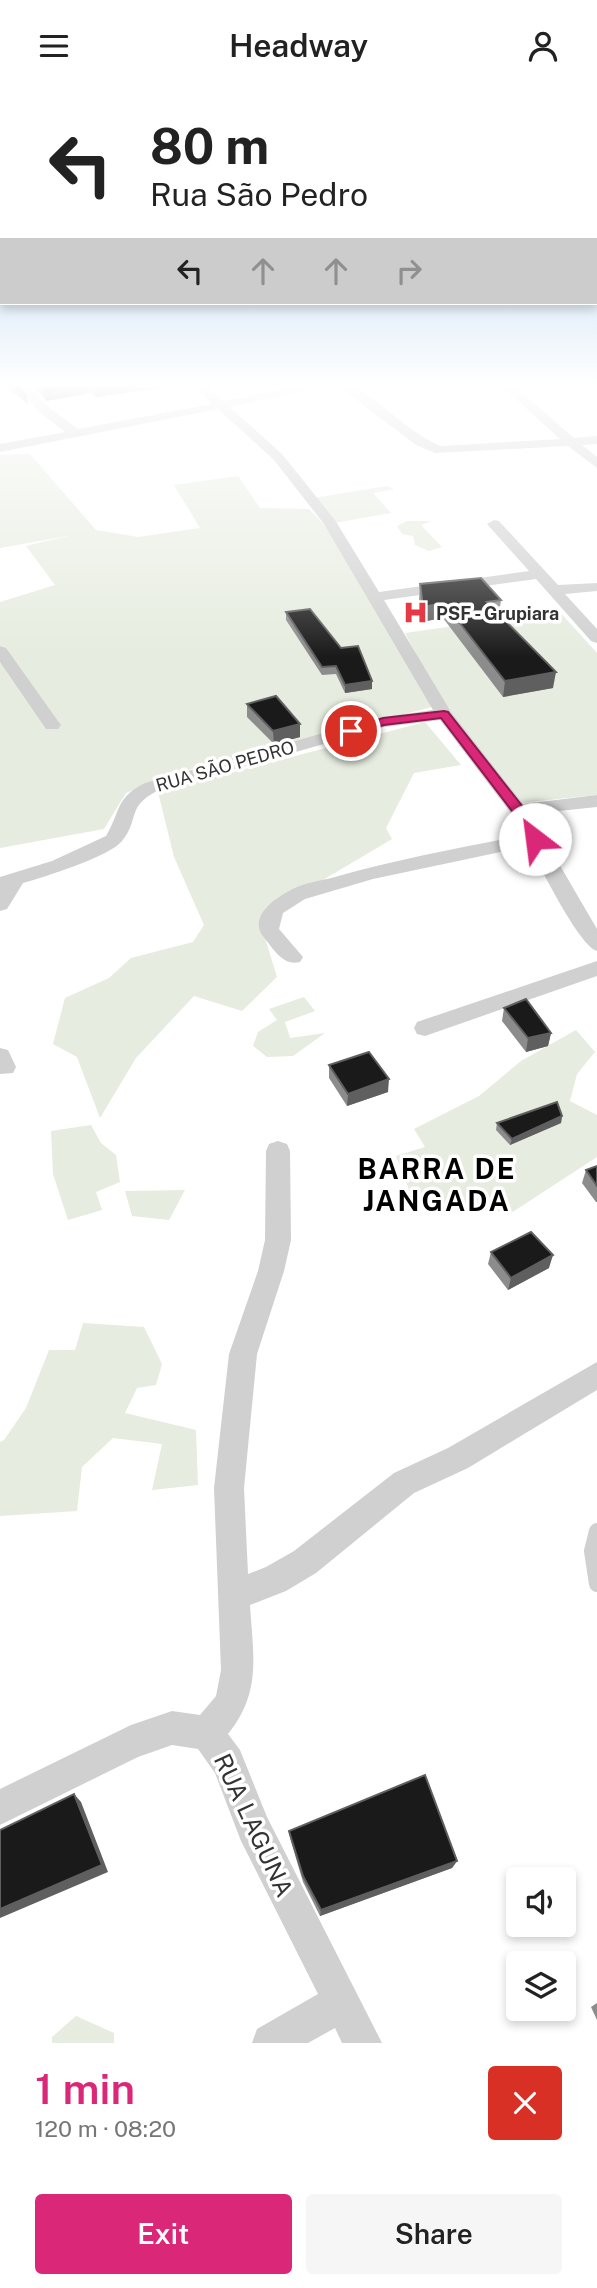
<!DOCTYPE html>
<html lang="en">
<head>
<meta charset="utf-8">
<style>
  body { margin:0; font-family:"Public Sans",sans-serif; background:#f6f6f6; color:#222; height:100vh; display:flex; flex-direction:column; font-size:26px; white-space:nowrap }
  * { box-sizing:border-box; margin:0 }
  p { font-size:23px; color:#767676 }
  .icon { flex:none; width:38px; height:38px; fill:none; stroke:currentColor; stroke-width:2; stroke-linecap:round; stroke-linejoin:round }
  .map { position:relative; height:1952px; overflow:hidden }
  .panel { display:flex; flex-direction:column; background:#fff; flex:1 }
  .panel>* { flex:none }
  .hud { position:absolute; left:0px; top:0px; width:598px; height:214px; box-shadow:0 4px 10px #0003; background:#fff; color:#222; overflow:hidden }
  .controls { position:absolute; left:506px; top:1776px; display:grid; gap:14px }
  .controls a { display:grid; place-items:center; width:70px; height:70px; border-radius:7px; background:#fff; box-shadow:0 4px 10px #0003; font-size:35px }
  .pin { position:absolute; display:grid; place-items:center; width:60px; height:60px; color:#fff; margin:-30px; border:4px solid #fff; border-radius:50%; box-shadow:0 2px 7px #0007 }
  .me { position:absolute; width:77px; margin:-38px; rotate:330deg; stroke-linejoin:round; filter:drop-shadow(0 0 5px #0008) }
  .turn { display:flex; align-items:center; gap:24px; height:147px; padding:0 35px; font-size:32px }
  .turn .icon { width:91px; height:91px; stroke-width:2.5 }
  .turn b { display:block; font-size:49px; line-height:60px }
  .lanes { display:flex; align-items:center; height:66px; padding:0 35px; background:#0003; justify-content:center; gap:35px; direction:ltr }
  .lanes .off { opacity:.35 }
  .round { display:grid; place-items:center; flex:none; width:74px; height:74px; border-radius:7px; background:#f6f6f6 }
  .head { display:flex; align-items:center; justify-content:space-between; height:119px; padding:0 35px }
  h1 { font-size:42px; font-weight:600; line-height:52px; color:#db2777 }
  .button { display:flex; gap:14px; margin-top:auto; padding:14px 35px }
  .button a { flex:1; height:80px; border-radius:7px; background:#db2777; color:#fff; font-size:28px; font-weight:600; line-height:80px; text-align:center }
  .button a+a { background:#f6f6f6; color:#222 }
  header { display:flex; justify-content:space-between; align-items:center; height:91px; padding:0 35px; background:#fff; font-size:32px; font-weight:600 }
  .map>svg:first-child { display:block }
</style>
</head>
<body>
<header><svg class="icon" aria-label="menu" viewBox="0 0 24 24"><path d="M4 6h16M4 12h16M4 18h16"/></svg>Headway<svg class="icon" aria-label="person" viewBox="0 0 24 24"><circle cx="12" cy="8" r="4"/><path d="M4 21q1-7 8-7t8 7"/></svg></header>
<div class="map">
<svg width="597" height="1952" viewBox="0 0 597 1952">
  <rect width="100%" height="100%" fill="#fff"/>
  <path fill="#e6ecdf" d="M30,363L96,439L138,446L200,437L174,394L238,385L260,417L309,418L342,452L432,616L184,680L126,702L104,738L0,757V511L55,494L26,455L68,445L0,457V364Z
    M387,395L394,398L373,402L391,422L334,432L314,407Z
    M407,430H432L421,434L442,456L429,460L415,454L413,445L402,443L397,435Z
    M559,520L597,562V704L519,712L448,624L405,542Z
    M425,631L461,674L414,682L386,737L392,748L259,827L277,886L242,920L194,905L136,967L100,1027L77,966L53,953L65,907L109,887L131,867L193,851L204,834L174,766L158,701Z
    M304,906L315,920L285,931L290,947L325,942L293,965L267,966L253,955L258,941L277,929L269,918Z
    M576,939L595,961L577,983L570,1010L597,1024V1066L511,1122L445,1112L416,1117L396,1065L425,1056L414,1038L479,1005L521,970Z
    M91,1034L101,1052L116,1064L120,1091L96,1101L102,1119L68,1129L53,1083L51,1040Z
    M185,1099L169,1129L132,1125L125,1100Z
    M83,1232L144,1236L162,1273L156,1294L137,1297L125,1322L196,1339L198,1394L152,1399L162,1353L113,1347L82,1376L77,1420L0,1425V1351L4,1349L26,1317L49,1259H75Z
    M76,1925L114,1942V1952H52V1946Z"/>
  <g fill="none" stroke-linecap="round" stroke-linejoin="round">
    <path stroke="#d0d0d0" stroke-width="16" d="M597,1440L592,1460L597,1493"/>
    <path fill="#d0d0d0" fill-rule="evenodd" d="M16,293H28L47,315L78,338L212,313L191,293H204L223,310C248,306 331,284 351,294C383,311 407,341 441,355L560,348L499,293H512L574,347L597,345V353L582,354L597,366V377L568,355L435,362L416,354L336,293L230,316L282,363L335,429L379,501L529,480L487,433L494,429L499,430L558,494L597,492V500L565,503L597,538V552L591,550L536,488L384,509L451,621L523,713L597,704V716L530,723L597,838V860C579,855 540,775 529,755L373,788L305,808L283,822L279,838L303,866L300,871C283,876 272,856 262,844C250,825 274,808 289,800C302,792 320,790 335,786C397,768 460,757 523,744L510,721L440,629L384,636L157,700C126,716 140,728 122,750C109,766 44,786 23,792L7,818L0,820V786L52,770L106,745C121,720 115,707 145,692L377,627L433,619L324,433L274,369L218,318L0,361V353L65,341L39,321Z
      M0,555L6,557L58,630L61,634L58,638H46L0,571Z
      M597,870V885L425,945L417,943L414,937L417,931Z
      M0,957L8,959L16,976L13,982L0,983Z
      M278,1050L287,1053L290,1060L291,1149L284,1180L257,1263L244,1397L248,1483L266,1476L294,1460L394,1382L448,1357L597,1271V1299L468,1377L414,1402L316,1482L286,1500L250,1514C253,1564 262,1601 228,1643L240,1659L267,1726L382,1952H342L335,1937L308,1952H252L257,1938L318,1903L241,1750L215,1682L198,1658L172,1654L138,1666L0,1734V1698L131,1634L172,1620L200,1624L216,1605L221,1579L214,1397L229,1263L258,1180L265,1149L266,1060L269,1053Z"/>
  </g>
  <path fill="#8c8c8c" d="M2,293H18L27,306L28,313Z
    M31,293H188L96,306L90,302L46,310Z
    M420,493L501,509L499,523L553,597L503,606L443,527L421,531L419,508Z
    M286,521L341,557L372,598L345,602L336,583L322,584L286,529Z
    M247,613L300,646L274,653L247,626Z
    M504,917L551,942L548,955L526,961L502,930Z
    M329,974L388,1001L347,1015L329,987Z
    M562,1025L561,1032L510,1054L496,1039L497,1032Z
    M597,1075V1111H596L582,1092L586,1079Z
    M491,1161L549,1177L508,1199L488,1173Z
    M289,1740L457,1770L452,1777L320,1825L303,1791L290,1747Z
    M597,1912V1929L591,1916Z"/>
  <path fill="#5f5f5f" d="M141,293H188L96,306L95,299Z
    M89,295L90,302L46,310L45,303Z
    M444,512L443,527L421,531L423,516Z
    M556,581L553,597L503,606L505,590Z
    M372,590V598L345,602V594Z
    M300,633V646L274,653L273,640Z
    M551,942L548,955L526,961L528,947Z
    M389,988L388,1001L347,1015L348,1003Z
    M562,1025L561,1032L510,1054L512,1048Z
    M553,1164L549,1177L508,1199L511,1187Z
    M74,1703L81,1711L108,1781L0,1827V1818Z
    M457,1770L452,1777L320,1825L321,1819Z"/>
  <path fill="#1a1a1a" stroke="#5f5f5f" stroke-width="2" d="M10,293H18L27,306Z
    M36,293H141L95,299L89,295L45,303Z
    M481,487L501,509L487,511L556,581L505,590L444,512L423,516L420,493Z
    M310,518L341,557L358,555L372,590L345,594L336,575L322,576L286,521Z
    M276,605L300,633L273,640L247,613Z
    M526,908L551,942L528,947L504,917Z
    M369,961L389,988L348,1003L329,974Z
    M557,1011L562,1025L512,1048L497,1032Z
    M597,1075V1095L586,1079Z
    M531,1141L553,1164L511,1187L491,1161Z
    M425,1684L457,1770L321,1819L303,1785L289,1740Z
    M74,1703L102,1774L0,1818V1739Z"/>
  <linearGradient id="sky" x2="0" y2="1"><stop stop-color="#9ec6ea"/><stop offset="0.52" stop-color="#fff"/><stop offset="1" stop-color="#fff" stop-opacity="0"/></linearGradient>
  <rect width="597" height="566" fill="url(#sky)"/>
  <path fill="#db2777" stroke="#8e194d" stroke-width="2" d="M444,620L448,621L523,716L541,748L539,751H530L512,720L441,627L384,634L351,644L345,640L383,627Z"/>
  <defs>
    <symbol id="hospital-bare" viewBox="-9 -9 18 18"><path d="M-5-5h3v3.5h4V-5h3V5h-3V1.5h-4V5h-3Z" fill="#e63946" stroke="#fff" stroke-width="2.5" paint-order="stroke"/></symbol>
  </defs>
  <g fill-rule="evenodd">
    <use href="#hospital-bare" x="398" y="504" width="35" height="35"/>
  </g>
  <g text-anchor="middle" dominant-baseline="central" stroke-width="7" stroke-linejoin="round" paint-order="stroke">
    <g font-size="18" font-weight="bold" fill="#333" stroke="#fff" text-anchor="start">
      <text x="436" y="522">PSF - Grupiara</text>
    </g>
    <g font-size="18" fill="#333" stroke="#fff">
      <text transform="translate(225 675) rotate(-16)">RUA SÃO PEDRO</text>
    </g>
    <g font-size="24" fill="#333" stroke="#fff">
      <text transform="translate(254 1734) rotate(65)">RUA LAGUNA</text>
    </g>
    <g font-size="28" font-weight="bold" letter-spacing="2" fill="#000" stroke="#fff">
      <text x="437" y="1077">BARRA DE<tspan x="437" dy="32">JANGADA</tspan></text>
    </g>
  </g>
</svg>
<div class="controls">
<a><svg class="icon" aria-label="sound" viewBox="0 0 24 24"><path d="M4 9h4l5-4v14l-5-4H4zM17 9q2 3 0 6"/></svg></a>
<a><svg class="icon" aria-label="layers" viewBox="0 0 24 24"><path d="M12 4l9 5-9 5-9-5zM3 14l9 5 9-5"/></svg></a>
</div>
<div class="pin" style="left:351px;top:640px;background:#d93025"><svg class="icon" aria-label="arrive" viewBox="0 0 24 24"><path d="M6 21V4h12l-3 4 3 4H6"/></svg></div>
<svg class="me" style="left:535px;top:748px" viewBox="-20 -20 40 40"><circle r="19" fill="#fff"/><path d="M0-13L10 11 0 6-10 11z" fill="#db2777"/></svg>
<div class="hud">
<div class="turn"><svg class="icon" aria-label="left" viewBox="0 0 24 24"><path d="M17 20v-9H6M10 6l-5 5 5 5"/></svg><div><b>80 m</b>Rua São Pedro</div></div>
<div class="lanes"><svg class="icon" aria-label="left" viewBox="0 0 24 24"><path d="M17 20v-9H6M10 6l-5 5 5 5"/></svg><svg class="icon off" aria-label="ahead" viewBox="0 0 24 24"><path d="M12 20V5M6 11l6-6 6 6"/></svg><svg class="icon off" aria-label="ahead" viewBox="0 0 24 24"><path d="M12 20V5M6 11l6-6 6 6"/></svg><svg class="icon off" aria-label="right" viewBox="0 0 24 24"><path d="M7 20v-9h11M14 6l5 5-5 5"/></svg></div>
</div>
</div>
<section class="panel">
<div class="head"><div><h1>1 min</h1><p>120 m · 08:20</p></div><a class="round" style="background:#d93025;color:#fff"><svg class="icon" aria-label="close" viewBox="0 0 24 24"><path d="M6 6l12 12M18 6L6 18"/></svg></a></div>
<div class="button"><a>Exit</a><a>Share</a></div>
</section>
</body>
</html>
